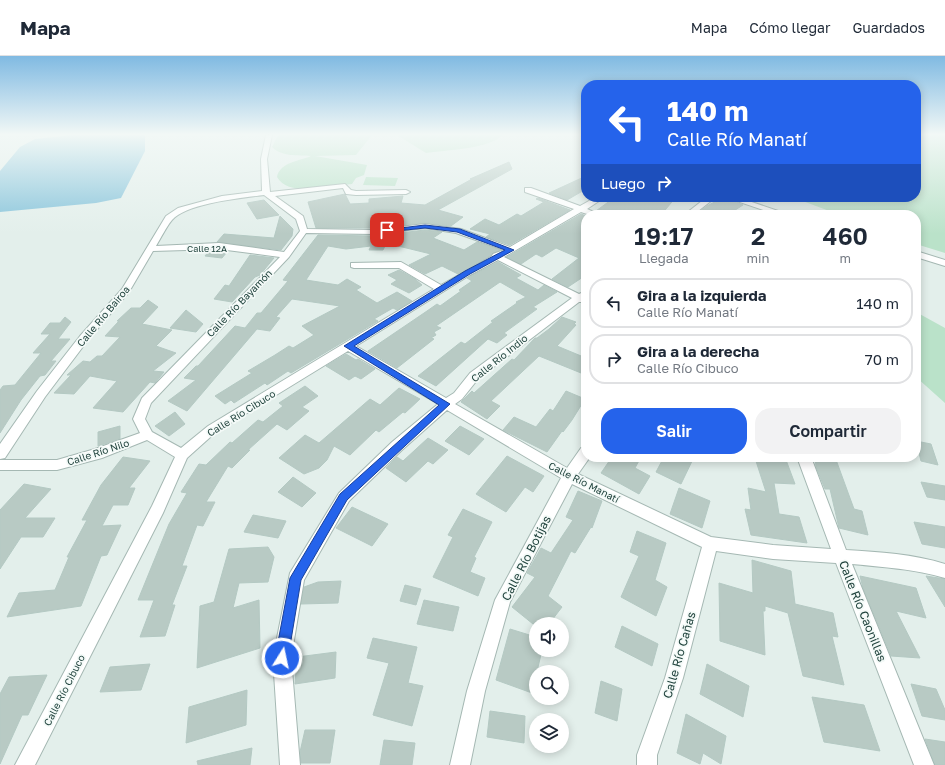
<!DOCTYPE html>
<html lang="es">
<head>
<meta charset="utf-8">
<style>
  body { margin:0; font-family:"Golos Text",sans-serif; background:#f2f2f3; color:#1f2937; height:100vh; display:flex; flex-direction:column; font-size:15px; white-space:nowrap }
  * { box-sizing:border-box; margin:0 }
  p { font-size:13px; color:#747a83 }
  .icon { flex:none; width:22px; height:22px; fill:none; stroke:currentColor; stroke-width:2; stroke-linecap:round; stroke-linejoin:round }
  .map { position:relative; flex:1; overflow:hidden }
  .drawer { position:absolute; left:581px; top:154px; width:340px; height:252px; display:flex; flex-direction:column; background:#fff; border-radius:16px; box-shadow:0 2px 10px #0003 }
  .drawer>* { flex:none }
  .hud { position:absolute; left:581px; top:24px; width:340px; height:122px; border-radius:16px; box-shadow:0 2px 10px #0003; background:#2563eb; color:#fff; overflow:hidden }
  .buttons { position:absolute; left:529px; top:561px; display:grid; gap:8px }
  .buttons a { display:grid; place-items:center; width:40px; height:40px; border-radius:50%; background:#fff; box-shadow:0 2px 10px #0003; font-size:20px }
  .pin { position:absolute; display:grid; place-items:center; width:34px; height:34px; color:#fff; margin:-17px; border-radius:8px; box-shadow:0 2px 6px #0006 }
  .me { position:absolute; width:44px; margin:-22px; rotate:10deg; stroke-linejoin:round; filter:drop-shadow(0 0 3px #0008) }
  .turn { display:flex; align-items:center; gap:14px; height:84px; padding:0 20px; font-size:18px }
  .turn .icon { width:52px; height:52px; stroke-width:2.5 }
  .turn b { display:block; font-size:28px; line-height:34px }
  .then { display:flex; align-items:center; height:38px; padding:0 20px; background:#0003; gap:8px; font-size:15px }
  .eta { display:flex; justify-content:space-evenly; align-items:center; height:68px; text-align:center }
  .eta b { font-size:24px; font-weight:600; line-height:28px }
  .action { display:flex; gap:8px; margin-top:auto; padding:8px 20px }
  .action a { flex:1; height:46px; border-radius:16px; background:#2563eb; color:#fff; font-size:16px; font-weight:600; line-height:46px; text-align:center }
  .action a+a { background:#f2f2f3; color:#1f2937 }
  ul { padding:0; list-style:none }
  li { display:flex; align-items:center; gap:12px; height:50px; margin:0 8px 6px; padding:0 12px; border:2px solid #e0e1e3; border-radius:16px }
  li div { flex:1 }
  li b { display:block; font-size:15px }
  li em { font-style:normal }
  header { display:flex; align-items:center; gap:24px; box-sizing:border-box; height:56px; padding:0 20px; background:#fff; border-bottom:1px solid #e0e1e3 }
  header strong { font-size:19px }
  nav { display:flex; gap:22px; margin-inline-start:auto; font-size:14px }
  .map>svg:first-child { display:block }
</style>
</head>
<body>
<header>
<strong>Mapa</strong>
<nav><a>Mapa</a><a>Cómo llegar</a><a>Guardados</a></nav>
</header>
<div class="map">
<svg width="945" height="709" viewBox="0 0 945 709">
  <rect width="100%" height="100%" fill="#e3efeb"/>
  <path fill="#bae2c9" d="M278,79H372L356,99L315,100L367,109L364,119L356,122L352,128C331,130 289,142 277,121C280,106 300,105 311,100C298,99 282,101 272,91Z
    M397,79H502C491,93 444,94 426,97Z
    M916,79H945V197L916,188V159H840L792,141H916Z
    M366,121L398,122L395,130L363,129Z
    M916,256L945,272V347L916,321Z"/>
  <path fill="#85c3da" d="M72,79H145V95L121,142L96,147L0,156V115L20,91L35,83Z"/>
  <path fill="#b8cac4" stroke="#b4c9c3" d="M509,106L512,113L438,154L463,161L451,170L425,167L374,172H316L308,146L345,138L350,148L369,147V143L403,140L401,147L425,149L472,123H470Z
    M586,120V133L567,144L549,137Z
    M615,141H676L661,159L632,158L609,159L596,155Z
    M724,141L743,149L729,158L715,156L711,159H695L707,150Z
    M538,142L570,154L510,189L486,181L490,178L470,173L485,163L499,169L517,158L521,160L544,146L536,143Z
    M264,144L279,159L257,163L247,147Z
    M581,158L586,160V219L568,231L552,223L579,202L556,192L542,201L536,198L521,208L507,201Z
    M280,160L293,173L292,180L281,194L217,186L224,178L274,182Z
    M425,174L442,176L433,182L464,194L477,186L500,194L458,218L442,210L425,218L409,209L431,198L394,189L385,190L383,194H369L371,190L346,193L328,190L306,224L338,229L347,223L361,231L356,234L377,247L397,236L412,245L397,254L393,252L374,263L378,265L291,317L288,315L267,329L265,327L234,347L231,344L225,348L215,340L252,317L248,315L275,299L289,290L293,292L314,279L302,270L340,250L292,243L276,261L280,262L270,275L257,273L187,355L168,345L196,324L184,322L196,310H198L235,270L245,272L257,257H261L288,225L283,224L318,179L374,180Z
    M219,194L227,196L222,202L205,200L209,195Z
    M250,199L274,202L260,219L255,221L232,246L214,243L225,229L229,230Z
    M498,206L521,219L516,222L538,234L544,229L557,236L533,251L537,253L504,277L507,279L497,287L488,283L436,330L418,320L461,286L465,288L493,266L491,265L517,247L516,246L526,241L500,226L436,270L441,272L434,276L436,279L431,282L434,283L397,312L368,295L427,255L437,248L440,250L461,235L459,234L472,225L467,222Z
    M399,214L415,223L422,229L409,237L391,228L397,224L388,219Z
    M148,244L158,251L142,268L172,274L156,290L176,297L153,315L164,316L155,327L150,326L123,356L93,352L117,325L90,320L74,338L54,337L71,319H67L83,305L90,306L97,300H102L120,281L105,280L119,265H117L131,252H140Z
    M186,254L203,268L196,276L170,272Z
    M65,261L71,266L58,283H70L51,305H56L45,319L40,320L21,344L0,377V334L3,330L15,329L41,297H33L50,278H41L50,267H60Z
    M562,261L576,266L574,268L576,269L557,290L586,302V319L539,300L491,345L500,350L487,363L461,346L472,335L474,337L512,303L514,304L535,282H537L549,273Z
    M346,298L356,304L358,303L375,313L361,323L355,320L349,324L326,310Z
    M305,330L318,340L302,351L309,355L287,374L277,368L248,394H250L232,412L228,410L206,446H215L203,470L197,469L182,510H187L172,549H175L165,580L140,581L154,544H138L169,468L187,437L181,436L199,408L206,409L230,386L232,387L258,364L263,366L283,350L279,347Z
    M399,332L420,343L405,357L403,356L379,376L376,374L350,399L334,390L327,404L319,412L304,418L279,402L305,379L319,387L370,343L380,349Z
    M566,335L585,343L572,364L563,376L562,375L547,396L503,374L514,361L536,371L550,353L553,355Z
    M175,356L185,368L169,380L155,370Z
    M120,370V383L98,390V376Z
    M460,370L484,383L469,399L445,385Z
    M428,382L448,394L433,408L428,405L406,426L386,412L397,401L403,405Z
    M916,385L931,388L938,409L921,405Z
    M507,400L544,420L533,436L525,431L506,456L476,438Z
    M123,401L150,405L129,432H135L128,449H113L102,470L121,469L107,499L101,500L81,550L7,561L19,537L55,534L69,501H67L87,464H82L101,429Z
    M612,401H641L635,412L650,420L639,438L601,417Z
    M664,401H694L681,428L656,416Z
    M815,401H835L854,453L862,455L868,479L839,472L830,433H825L816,411Z
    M755,402L786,404L795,428L774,427L779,458L799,461L807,487L751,479L745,453L751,454L748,432L766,436Z
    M293,421L316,437L302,451L278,436Z
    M921,426L945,430V444L927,441Z
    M24,428L51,433L25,462H55L43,481H21L0,513V454Z
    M679,432L710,445L702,472L670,458Z
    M578,435L602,445L592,472L591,471L575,497L571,495L548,540L562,551L549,568H533L512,551L535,521L527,517L541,492L551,497L573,464L566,461Z
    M352,451L388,468L372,490L336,472Z
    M463,453L492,466L474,501L476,502L470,516L485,522L478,540L433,521L453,481L448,479Z
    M253,459L286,465L278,482L244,476Z
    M914,466L945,471V492L922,488Z
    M637,475L666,487L655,524L667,531L656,560L621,541L639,500L630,496Z
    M268,491L274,501L268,526L239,527L233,552L259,544L260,592L197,612L200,550L214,546L229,493Z
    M752,504L791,515L795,548L833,557L838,581L832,580L844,629L803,620L788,557L765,550V555H763L765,599L720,585L719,527L753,537Z
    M860,520L916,532L926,562L896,555L920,602L891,600L863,532Z
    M926,520L945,523V551Z
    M341,525L338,547L301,548L304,531L318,526Z
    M405,529L421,533L416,549L400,545Z
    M424,544L459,551L453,575L417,568Z
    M622,570L658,588L652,610L615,591Z
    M510,573L536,581V594H542L532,637L496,624Z
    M373,582L417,591L408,627L423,630L412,670L373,659L389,607L367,602Z
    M336,596L335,622L295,628L297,601Z
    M150,608L141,634L100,636L110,611Z
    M707,608L749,630L743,661L700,638Z
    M47,619L28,659H22L0,708V638L9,621Z
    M601,625L622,633L617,665L595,657Z
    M911,628L936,633L945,654V664L922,660Z
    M247,634L246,669L186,687L189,651Z
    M812,641L864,649L880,695L824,686Z
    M490,655L525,660L524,687L487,681Z
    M686,658L726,680L721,708L703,697L700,708L677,697Z
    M305,674H335L330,707H301L300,696Z
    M925,683L945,686V709H935Z
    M384,684L415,687L412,709H380Z
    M252,692L250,709H198L197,705Z"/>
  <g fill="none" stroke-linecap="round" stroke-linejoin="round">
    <defs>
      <path id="street" d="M266,79H272L267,103L270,136L345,128L351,134L356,135L406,134L410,136L406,138L356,139L346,138L343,132L275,140L303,160L307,173L374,174L425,168L461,173L510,191L574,153L525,136V132H531L580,150L596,141H605L587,153L601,159H590L581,156L504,201L579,238L586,235V246H579L478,323L462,343L455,348L567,412L581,392L586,391V401H590L578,418L711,481L773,489L831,493L797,401H811L846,494C880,496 913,498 945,508V522C915,513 883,511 852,508L934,709H914L836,507L773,503L716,495L683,622L657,699V709H637V699L665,622L702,491L572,428L510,546L485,635L470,709H450L467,635L495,544L561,422L447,354L402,394L349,445L304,524L291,602L300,709H280L273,602L290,517L339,437L392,386L438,348L348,295L216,376L187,402L163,457L35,709H15L152,450L175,401L147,384L102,402L57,414H0V404H57L95,393L140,377L133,363L142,342L280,201L219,193L153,195L129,236L88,284L45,341L5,402L0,403V388L37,335L80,280L122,233L166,160L178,152L222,140L262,135L261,103ZM264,139L296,163L300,175L284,196L219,187L156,190C161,182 166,171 172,164C187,147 242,142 264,139ZM425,172L456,177L504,194L493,198L492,200L441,229L401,206L351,207V211L354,212H399L434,233L208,370L181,392L152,376L145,363L151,347L289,201L306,177L374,178ZM498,204L572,242L470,317L454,337L446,342L356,290L470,219Z
        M707,141H716L693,159H684Z
        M725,141H737L790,159H778Z
        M916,195L945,204V210L916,201Z"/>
    </defs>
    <use href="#street" stroke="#a5b8b3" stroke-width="2"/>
    <use href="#street" fill="#fff" fill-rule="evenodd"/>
  </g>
  <linearGradient id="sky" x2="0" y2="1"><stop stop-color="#80bae2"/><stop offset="0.44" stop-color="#f2f8f6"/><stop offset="1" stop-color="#f2f8f6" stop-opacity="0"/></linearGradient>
  <rect width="945" height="178" fill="url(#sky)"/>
  <path fill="#2563eb" stroke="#184099" d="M425,169L460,173L514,194L470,218L354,290L450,348L347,444L301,524L288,602L286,607L282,609L277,607L275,602L290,522L340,438L439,349L344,290L465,215L505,194L457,176L425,172L387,176L384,174Z"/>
  <g text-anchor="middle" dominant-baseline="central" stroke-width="3.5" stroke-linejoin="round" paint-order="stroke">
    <g font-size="9" fill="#20433d" stroke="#f4faf8">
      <text x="207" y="192">Calle 12A</text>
    </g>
    <g font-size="10" fill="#20433d" stroke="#f4faf8">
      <text transform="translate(239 247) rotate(-46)">Calle Río Bayamón</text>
      <text transform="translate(103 260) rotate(-50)">Calle Río Bairoa</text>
      <text transform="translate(499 302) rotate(-39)">Calle Río Indio</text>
      <text transform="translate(241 357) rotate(-32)">Calle Río Cibuco</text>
      <text transform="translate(98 396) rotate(-18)">Calle Río Nilo</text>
      <text transform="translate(584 426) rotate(27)">Calle Río Manatí</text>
      <text transform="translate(64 634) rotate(-63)">Calle Río Cibuco</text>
    </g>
    <g font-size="12" fill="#20433d" stroke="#f4faf8">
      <text transform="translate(526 502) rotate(-63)">Calle Río Botijas</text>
      <text transform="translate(863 555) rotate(68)">Calle Río Caonillas</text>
      <text transform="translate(679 599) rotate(-74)">Calle Río Cañas</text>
    </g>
  </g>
</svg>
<div class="buttons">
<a><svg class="icon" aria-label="sound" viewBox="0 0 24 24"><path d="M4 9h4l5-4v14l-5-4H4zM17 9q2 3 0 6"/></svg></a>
<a><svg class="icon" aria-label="search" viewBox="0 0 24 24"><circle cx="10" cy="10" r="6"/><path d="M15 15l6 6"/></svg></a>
<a><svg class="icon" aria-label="layers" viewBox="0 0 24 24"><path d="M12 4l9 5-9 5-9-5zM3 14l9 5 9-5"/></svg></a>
</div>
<div class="pin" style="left:387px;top:174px;background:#d93025"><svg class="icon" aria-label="arrive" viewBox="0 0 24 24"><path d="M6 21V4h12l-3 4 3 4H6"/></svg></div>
<svg class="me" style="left:282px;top:602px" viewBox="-20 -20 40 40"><circle r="17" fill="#2563eb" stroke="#fff" stroke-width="3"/><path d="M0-11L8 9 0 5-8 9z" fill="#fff"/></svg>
<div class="hud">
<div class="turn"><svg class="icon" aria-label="left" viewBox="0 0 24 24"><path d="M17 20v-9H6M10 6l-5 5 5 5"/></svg><div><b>140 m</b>Calle Río Manatí</div></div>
<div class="then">Luego<svg class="icon" aria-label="right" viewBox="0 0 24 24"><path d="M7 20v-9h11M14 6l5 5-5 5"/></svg></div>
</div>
<section class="drawer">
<div class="eta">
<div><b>19:17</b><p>Llegada</p></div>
<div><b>2</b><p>min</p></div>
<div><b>460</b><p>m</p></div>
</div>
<ul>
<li><svg class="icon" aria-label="left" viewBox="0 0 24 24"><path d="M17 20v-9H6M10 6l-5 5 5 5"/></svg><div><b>Gira a la izquierda</b><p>Calle Río Manatí</p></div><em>140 m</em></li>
<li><svg class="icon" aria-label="right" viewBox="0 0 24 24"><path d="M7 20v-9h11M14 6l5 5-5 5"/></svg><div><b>Gira a la derecha</b><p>Calle Río Cibuco</p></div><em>70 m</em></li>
</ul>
<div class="action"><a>Salir</a><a>Compartir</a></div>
</section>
</div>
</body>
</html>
